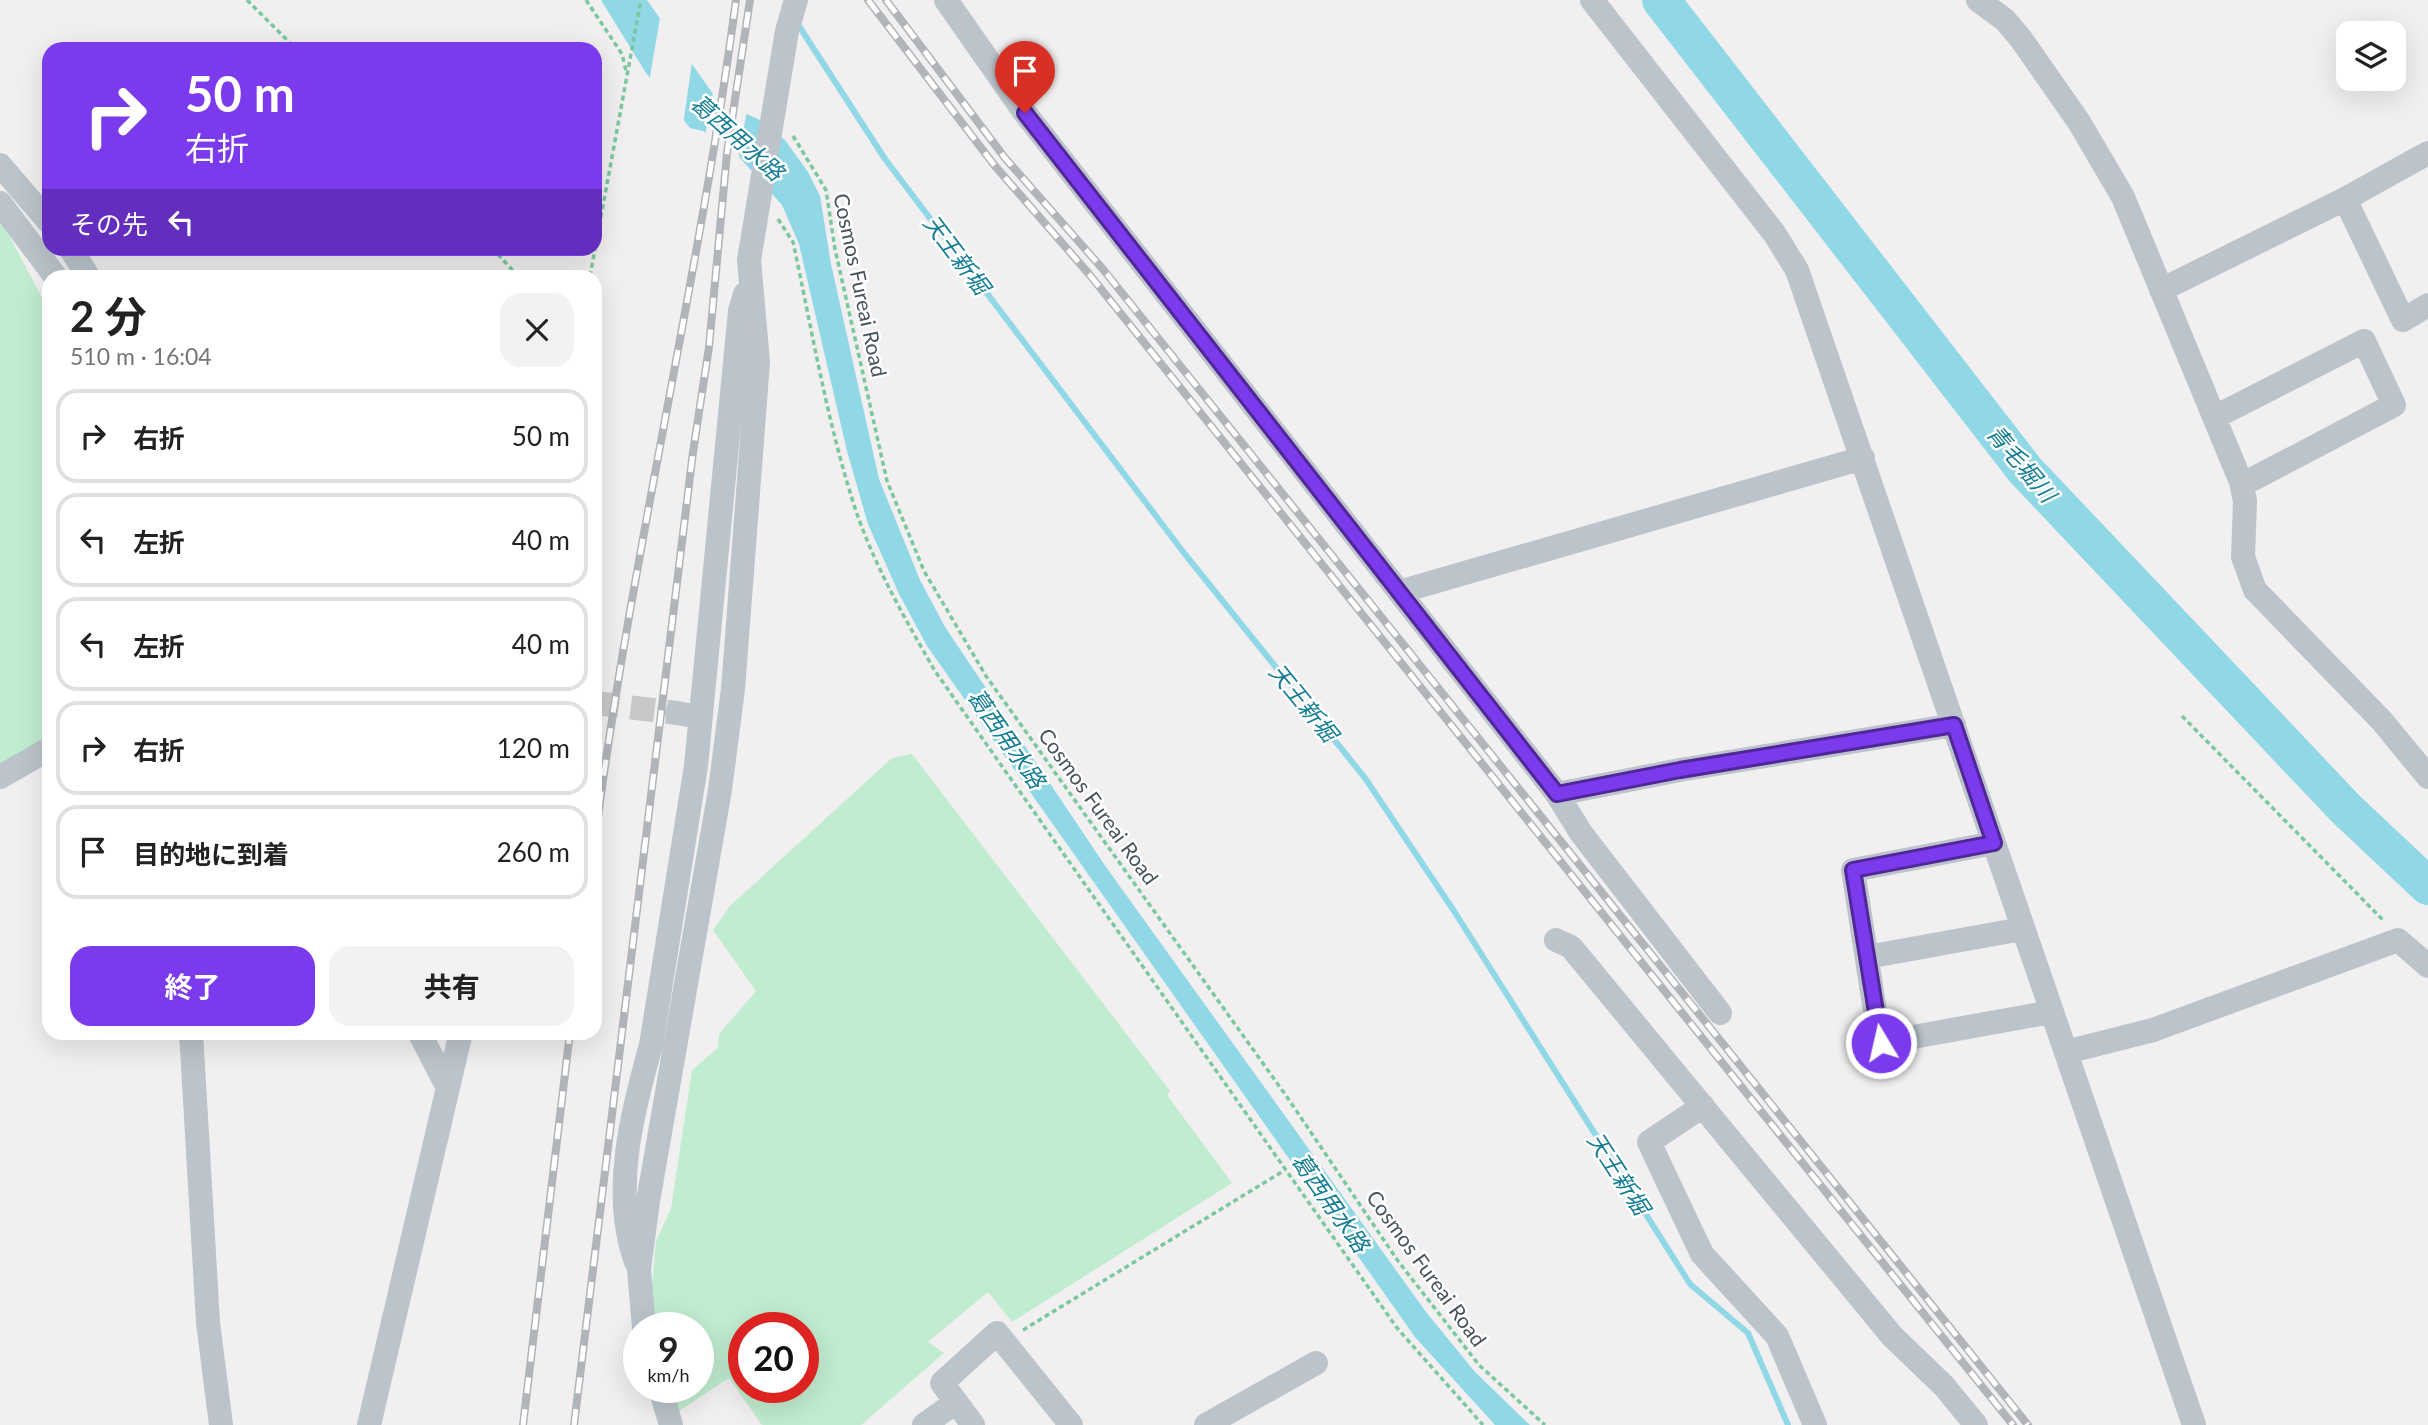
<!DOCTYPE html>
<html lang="ja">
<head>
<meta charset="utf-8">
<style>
  body { margin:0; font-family:Lato,"Noto Sans JP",sans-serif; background:#f2f2f2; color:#222; height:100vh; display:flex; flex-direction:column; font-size:26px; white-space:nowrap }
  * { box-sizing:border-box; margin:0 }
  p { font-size:23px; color:#767676 }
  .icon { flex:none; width:38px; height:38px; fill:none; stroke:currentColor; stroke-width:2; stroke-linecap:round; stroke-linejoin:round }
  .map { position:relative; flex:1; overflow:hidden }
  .details { position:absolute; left:42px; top:270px; width:560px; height:770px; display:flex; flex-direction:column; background:#fff; border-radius:21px; box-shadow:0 7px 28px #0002 }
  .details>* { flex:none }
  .banner { position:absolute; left:42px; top:42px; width:560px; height:214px; border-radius:21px; box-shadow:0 7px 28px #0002; background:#7c3aed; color:#fff; overflow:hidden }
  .fabs { position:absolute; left:2336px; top:21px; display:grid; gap:14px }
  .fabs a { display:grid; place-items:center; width:70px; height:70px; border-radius:14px; background:#fff; box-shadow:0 7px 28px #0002; font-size:35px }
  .speed { position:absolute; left:623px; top:1312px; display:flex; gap:14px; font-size:35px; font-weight:700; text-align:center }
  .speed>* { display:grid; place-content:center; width:91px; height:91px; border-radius:50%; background:#fff; box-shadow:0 7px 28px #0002; line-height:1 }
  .speed small { font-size:18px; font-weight:400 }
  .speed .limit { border:10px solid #d22; background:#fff; color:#111 }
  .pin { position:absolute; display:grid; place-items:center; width:60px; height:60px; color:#fff; margin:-72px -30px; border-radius:50% 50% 50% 0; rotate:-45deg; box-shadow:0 0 7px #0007 }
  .pin .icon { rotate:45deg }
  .me { position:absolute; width:77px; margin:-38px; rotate:351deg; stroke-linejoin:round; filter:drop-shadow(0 0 5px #0008) }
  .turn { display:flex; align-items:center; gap:24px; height:147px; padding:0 28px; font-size:32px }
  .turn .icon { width:91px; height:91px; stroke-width:2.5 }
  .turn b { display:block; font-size:49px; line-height:60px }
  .then { display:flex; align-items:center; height:66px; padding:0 28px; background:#0003; gap:14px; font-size:26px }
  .round { display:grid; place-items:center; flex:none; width:74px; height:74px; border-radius:21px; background:#f2f2f2 }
  .headline { display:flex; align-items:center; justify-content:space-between; height:119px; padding:0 28px }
  h1 { font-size:42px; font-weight:700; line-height:52px }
  .primary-button { display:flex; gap:14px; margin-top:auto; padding:14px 28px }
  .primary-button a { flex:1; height:80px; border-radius:21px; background:#7c3aed; color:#fff; font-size:28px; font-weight:700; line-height:80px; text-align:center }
  .primary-button a+a { background:#f2f2f2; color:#222 }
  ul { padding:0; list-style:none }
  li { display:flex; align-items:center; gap:21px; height:94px; margin:0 14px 10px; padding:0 14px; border:4px solid #e0e0e0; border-radius:21px }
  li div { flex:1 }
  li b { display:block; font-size:26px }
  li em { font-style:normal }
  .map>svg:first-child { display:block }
</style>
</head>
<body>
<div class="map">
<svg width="2428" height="1425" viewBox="0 0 2428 1425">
  <rect width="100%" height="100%" fill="#f1efef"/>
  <path fill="#c0eccf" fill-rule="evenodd" d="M3,224L49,311V741L0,768V225Z
    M912,754L1170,1091L1167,1095L1232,1183L1012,1322L988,1292L928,1342L944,1353L861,1425H762L729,1378L679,1411L673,1388H698V1328H658L651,1299L656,1241L671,1209L692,1070L718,1048L719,1034L756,991L713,930L730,906L892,758ZM744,1328H803V1388H744Z"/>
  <path fill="#90d8e6" d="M601,0H647L718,101L758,119L785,140L808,172L820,196L831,264L879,479L920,580L945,627L1106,867L1426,1312L1475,1372L1530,1425H1495L1415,1337L927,646L899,594L868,524L847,451L799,244L782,205L740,158L738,152L703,131L690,128L646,73Z"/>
  <path fill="#f1efef" d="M660,18L692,63L683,125L649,82Z
    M714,88L721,98L747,111L738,158L705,136Z"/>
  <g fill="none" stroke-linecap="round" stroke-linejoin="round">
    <path stroke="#90d8e6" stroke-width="6" d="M797,23L885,159L1184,553L1365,778L1454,911L1690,1284L1748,1333L1788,1425"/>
    <path stroke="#90d8e6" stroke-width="38" d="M1661,0L2025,470L2346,809L2428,886"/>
    <path stroke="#c7c8ca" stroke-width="24" stroke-dasharray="24 12" stroke-linecap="butt" d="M595,703L677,713"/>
    <path stroke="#7ac89f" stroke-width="3.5" stroke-dasharray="5 3.5" stroke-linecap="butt" d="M247,0L296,49
      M586,0L622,54L626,71
      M793,136L826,190L835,249L887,481L924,571L986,676L1287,1097L1398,1261L1479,1365L1545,1425
      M778,219L793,242C812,330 827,422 855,508C874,565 905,619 935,671L1397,1328L1483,1425
      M492,248L518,276
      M590,276L641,0
      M2182,716L2384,921
      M1023,1330L1285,1170"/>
    <path stroke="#bbc4cb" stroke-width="24" d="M946,0L1025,113L1557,794L1680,770L1954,725
      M1592,0L1774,233L1797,270L2194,1425
      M1978,0L2005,20L2021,39L2079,122L2123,197L2241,482L2245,501L2243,557L2255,590L2382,721L2428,777
      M0,165L49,222
      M2345,199L2428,153
      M0,203L55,276
      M70,248L88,276
      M2161,290L2345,199L2403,320L2428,305
      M2215,417L2364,341L2394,405L2253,479L2241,482
      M1399,592L1863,458
      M677,713L700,717
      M0,777L49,749
      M1557,794L1581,833L1720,1013
      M1994,843L1853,870L1880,1043L2051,1012
      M1556,940L1571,947L1892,1336L1944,1386L1976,1425
      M1867,957L2022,929
      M191,1032L208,1322L221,1425
      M419,1032L448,1088
      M2066,1052L2153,1030L2398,940L2428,966
      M1703,1106L1649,1142L1702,1254L1777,1336L1815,1425
      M636,1262C611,1193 632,1113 651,1045L696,766L740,311L745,294
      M644,1328L639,1269L648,1201L720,790L733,689L758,362L749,260L787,31L796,0
      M660,1388L671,1425
      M369,1425L461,1032
      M924,1425L956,1402
      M973,1425L942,1383L997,1333L1071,1425
      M1206,1425L1316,1363"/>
    <defs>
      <path id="rail" d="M868,0L995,166L1089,274L2013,1425
        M886,0L1005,158L1102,268L2028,1425
        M595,839C631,557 699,281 736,0
        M523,1425L570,1032
        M574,1425L693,452L709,347L727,153L750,0"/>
    </defs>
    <use href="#rail" stroke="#b1b5b9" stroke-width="8"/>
    <use href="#rail" stroke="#fff" stroke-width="5" stroke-dasharray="16" stroke-linecap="butt"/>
  </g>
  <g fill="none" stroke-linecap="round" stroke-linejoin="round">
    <defs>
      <path id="route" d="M1025,113L1557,794L1680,770L1954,725L1994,843L1853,870L1881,1043"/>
    </defs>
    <use href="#route" stroke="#51269a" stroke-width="18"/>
    <use href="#route" stroke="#7c3aed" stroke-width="12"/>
  </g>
  <g text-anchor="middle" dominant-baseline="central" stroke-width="5" stroke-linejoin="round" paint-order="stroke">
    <g font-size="21" fill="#48535b" stroke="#fff">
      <text transform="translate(861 285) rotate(78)">Cosmos Fureai Road</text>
      <text transform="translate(1099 806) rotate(54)">Cosmos Fureai Road</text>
      <text transform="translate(1427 1268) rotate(54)">Cosmos Fureai Road</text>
    </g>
    <g font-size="23" font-style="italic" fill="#157d93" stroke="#fff">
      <text transform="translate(738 137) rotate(42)">葛西用水路</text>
      <text transform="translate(957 254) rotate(53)">天王新堀</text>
      <text transform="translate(2022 463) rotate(50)">青毛堀川</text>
      <text transform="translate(1304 702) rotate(51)">天王新堀</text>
      <text transform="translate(1007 738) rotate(55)">葛西用水路</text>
      <text transform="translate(1619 1173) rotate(57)">天王新堀</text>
      <text transform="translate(1331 1202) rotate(55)">葛西用水路</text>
    </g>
  </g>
</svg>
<div class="fabs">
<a><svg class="icon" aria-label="layers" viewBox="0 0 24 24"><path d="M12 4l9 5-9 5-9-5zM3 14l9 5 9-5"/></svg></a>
</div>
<div class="speed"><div>9<small>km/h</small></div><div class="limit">20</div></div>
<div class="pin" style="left:1025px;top:113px;background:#d93025"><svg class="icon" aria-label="arrive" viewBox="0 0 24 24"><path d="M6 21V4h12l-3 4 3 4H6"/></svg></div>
<svg class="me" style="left:1881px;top:1043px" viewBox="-20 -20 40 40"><circle r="17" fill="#7c3aed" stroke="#fff" stroke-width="3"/><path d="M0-11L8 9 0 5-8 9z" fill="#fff"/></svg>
<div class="banner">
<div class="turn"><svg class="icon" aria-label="right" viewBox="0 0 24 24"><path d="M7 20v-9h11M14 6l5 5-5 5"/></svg><div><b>50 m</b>右折</div></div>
<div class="then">その先<svg class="icon" aria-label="left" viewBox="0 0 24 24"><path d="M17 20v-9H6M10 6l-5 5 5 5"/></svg></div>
</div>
<section class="details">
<div class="headline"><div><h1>2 分</h1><p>510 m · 16:04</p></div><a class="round"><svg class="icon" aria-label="close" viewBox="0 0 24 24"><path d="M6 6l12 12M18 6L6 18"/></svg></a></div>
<ul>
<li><svg class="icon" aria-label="right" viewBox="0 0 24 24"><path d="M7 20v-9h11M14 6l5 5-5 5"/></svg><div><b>右折</b></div><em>50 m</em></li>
<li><svg class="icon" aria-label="left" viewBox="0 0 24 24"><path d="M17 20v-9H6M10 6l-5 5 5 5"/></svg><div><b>左折</b></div><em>40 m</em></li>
<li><svg class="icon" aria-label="left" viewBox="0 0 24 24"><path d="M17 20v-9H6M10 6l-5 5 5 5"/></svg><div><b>左折</b></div><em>40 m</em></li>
<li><svg class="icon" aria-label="right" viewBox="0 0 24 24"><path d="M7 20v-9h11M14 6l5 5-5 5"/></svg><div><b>右折</b></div><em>120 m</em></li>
<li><svg class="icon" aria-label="arrive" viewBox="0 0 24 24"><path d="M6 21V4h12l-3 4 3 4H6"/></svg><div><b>目的地に到着</b></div><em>260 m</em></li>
</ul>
<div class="primary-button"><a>終了</a><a>共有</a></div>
</section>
</div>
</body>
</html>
